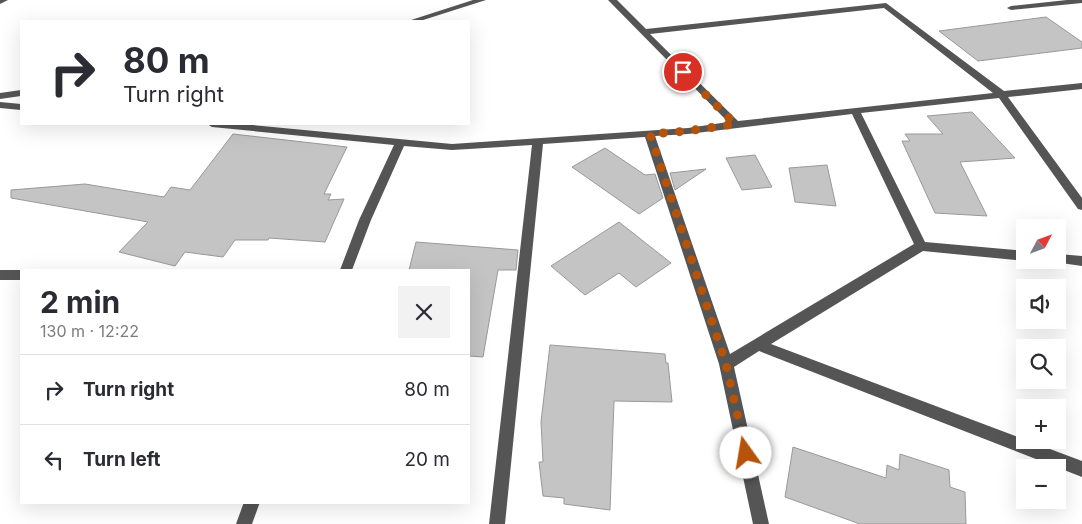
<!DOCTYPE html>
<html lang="en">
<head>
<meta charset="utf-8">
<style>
  body { margin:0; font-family:Inter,sans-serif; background:#f2f2f3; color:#2b2b33; height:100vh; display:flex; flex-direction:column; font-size:19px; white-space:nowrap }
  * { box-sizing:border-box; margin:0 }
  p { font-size:16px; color:#7c7c81 }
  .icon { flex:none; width:28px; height:28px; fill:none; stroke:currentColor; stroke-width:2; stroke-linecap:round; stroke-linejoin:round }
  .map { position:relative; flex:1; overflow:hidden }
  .panel { position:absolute; left:20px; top:269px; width:450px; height:235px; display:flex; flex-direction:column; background:#fff; border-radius:0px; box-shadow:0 5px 20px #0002 }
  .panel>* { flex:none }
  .hud { position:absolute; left:20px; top:20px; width:450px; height:105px; border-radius:0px; box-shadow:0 5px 20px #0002; background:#fff; color:#2b2b33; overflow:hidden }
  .needle { width:32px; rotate:49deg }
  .tools { position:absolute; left:1016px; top:219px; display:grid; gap:10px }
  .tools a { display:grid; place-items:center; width:50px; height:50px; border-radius:0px; background:#fff; box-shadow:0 5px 20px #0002; font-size:25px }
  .pin { position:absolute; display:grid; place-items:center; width:42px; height:42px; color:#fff; margin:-21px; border:2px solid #fff; border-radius:50%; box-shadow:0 1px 5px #0007 }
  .me { position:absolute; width:55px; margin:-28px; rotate:347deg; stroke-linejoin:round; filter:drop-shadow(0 0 4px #0008) }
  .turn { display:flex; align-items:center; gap:18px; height:105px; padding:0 20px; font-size:22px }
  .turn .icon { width:65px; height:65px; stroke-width:2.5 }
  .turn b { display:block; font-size:35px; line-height:42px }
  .round { display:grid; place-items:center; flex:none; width:52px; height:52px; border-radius:0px; background:#f2f2f3 }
  .headline { display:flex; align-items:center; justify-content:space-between; height:85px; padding:0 20px }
  h1 { font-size:30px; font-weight:700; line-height:38px }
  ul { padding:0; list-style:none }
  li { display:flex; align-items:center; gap:15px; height:70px; padding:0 20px; border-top:1px solid #e1e1e2 }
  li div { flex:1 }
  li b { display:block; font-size:19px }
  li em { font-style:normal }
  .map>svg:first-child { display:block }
</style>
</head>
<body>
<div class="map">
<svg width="1082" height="524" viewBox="0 0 1082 524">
  <rect width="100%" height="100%" fill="#fff"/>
  <path fill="#c4c4c4" stroke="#999" d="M1046,17L1082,42V48L978,61L939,31Z
    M972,112L1015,158L960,162L987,216L935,213L902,141H910L905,134H943L927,116Z
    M233,134L347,147L324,194H331L328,200L344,199L325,242L269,238L268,240H235L223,257L185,252L175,266L119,252L148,222L11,198V190L85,184L164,197L171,187L190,190Z
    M605,148L645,175L655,174L663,198L639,214L572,167Z
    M755,155L772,187L742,190L726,158Z
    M827,165L836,206L795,202L789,168Z
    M706,169L675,190L670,173Z
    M619,222L671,263L636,287L619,273L585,295L551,266Z
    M416,242L518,250L516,270H498L483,357L469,356V270H409Z
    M550,345L665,354L666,363H668L672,402L614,401L610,510L564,504V498L543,496L539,462H543L541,422Z
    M793,447L886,478L887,465L899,470L900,454L949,470L950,487L965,492L966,524H860L785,497Z"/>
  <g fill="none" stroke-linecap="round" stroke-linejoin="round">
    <path fill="#555" fill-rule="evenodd" d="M0,0H8L0,4Z
      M473,0H486L420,21H408Z
      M608,0H617L646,29L886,3L1004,91L1082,83V89L1008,97L1082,198V210L1078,209L999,98L861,113L925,242L1025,251V260H1027L1025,261L923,251L771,344L1082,461V477L759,351L734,367L769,524H753L719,364L645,137L543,144L505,524H489L532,145L452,150L404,146L371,220L352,270H340L359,220L394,145L212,127L207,124H242L452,144L688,128L728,122ZM884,8L993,93L738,121L650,34ZM852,114L914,244L730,354L655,136L688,134Z
      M1067,0H1082V3L1011,10L1007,8L1011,6Z
      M21,90V96L0,99V93Z
      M0,102L21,104V110L0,108Z
      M1058,254L1082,256V266L1054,262L1052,260H1058Z
      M0,270H21V280H0Z
      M244,502H260L252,524H236Z"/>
  </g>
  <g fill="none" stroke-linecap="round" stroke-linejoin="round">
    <path stroke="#b45309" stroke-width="9" stroke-dasharray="0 16.2" d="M683,72L735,124L688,131L650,134L726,364L746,453"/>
  </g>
</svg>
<div class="tools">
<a><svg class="needle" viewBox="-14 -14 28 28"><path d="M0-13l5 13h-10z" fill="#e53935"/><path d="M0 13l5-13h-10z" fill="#7c7c81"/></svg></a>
<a><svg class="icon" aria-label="sound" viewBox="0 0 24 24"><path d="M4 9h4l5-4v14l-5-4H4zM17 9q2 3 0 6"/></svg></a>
<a><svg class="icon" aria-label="search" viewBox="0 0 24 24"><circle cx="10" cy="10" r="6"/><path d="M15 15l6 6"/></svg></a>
<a>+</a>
<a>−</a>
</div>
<div class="pin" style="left:683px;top:72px;background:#d93025"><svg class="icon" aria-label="arrive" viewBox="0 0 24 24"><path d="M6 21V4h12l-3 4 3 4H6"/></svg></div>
<svg class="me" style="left:746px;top:453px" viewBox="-20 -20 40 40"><circle r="19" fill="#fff"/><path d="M0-13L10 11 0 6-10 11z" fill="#b45309"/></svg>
<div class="hud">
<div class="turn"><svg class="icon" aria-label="right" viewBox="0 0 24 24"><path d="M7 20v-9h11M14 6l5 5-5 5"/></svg><div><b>80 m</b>Turn right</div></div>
</div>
<section class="panel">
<div class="headline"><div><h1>2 min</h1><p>130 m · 12:22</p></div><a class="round"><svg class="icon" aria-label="close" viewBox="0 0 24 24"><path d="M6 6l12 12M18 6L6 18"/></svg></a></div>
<ul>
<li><svg class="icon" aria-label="right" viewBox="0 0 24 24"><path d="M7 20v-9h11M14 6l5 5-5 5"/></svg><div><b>Turn right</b></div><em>80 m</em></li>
<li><svg class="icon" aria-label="left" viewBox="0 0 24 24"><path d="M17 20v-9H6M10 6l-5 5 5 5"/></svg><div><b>Turn left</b></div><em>20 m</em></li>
</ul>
</section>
</div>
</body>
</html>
